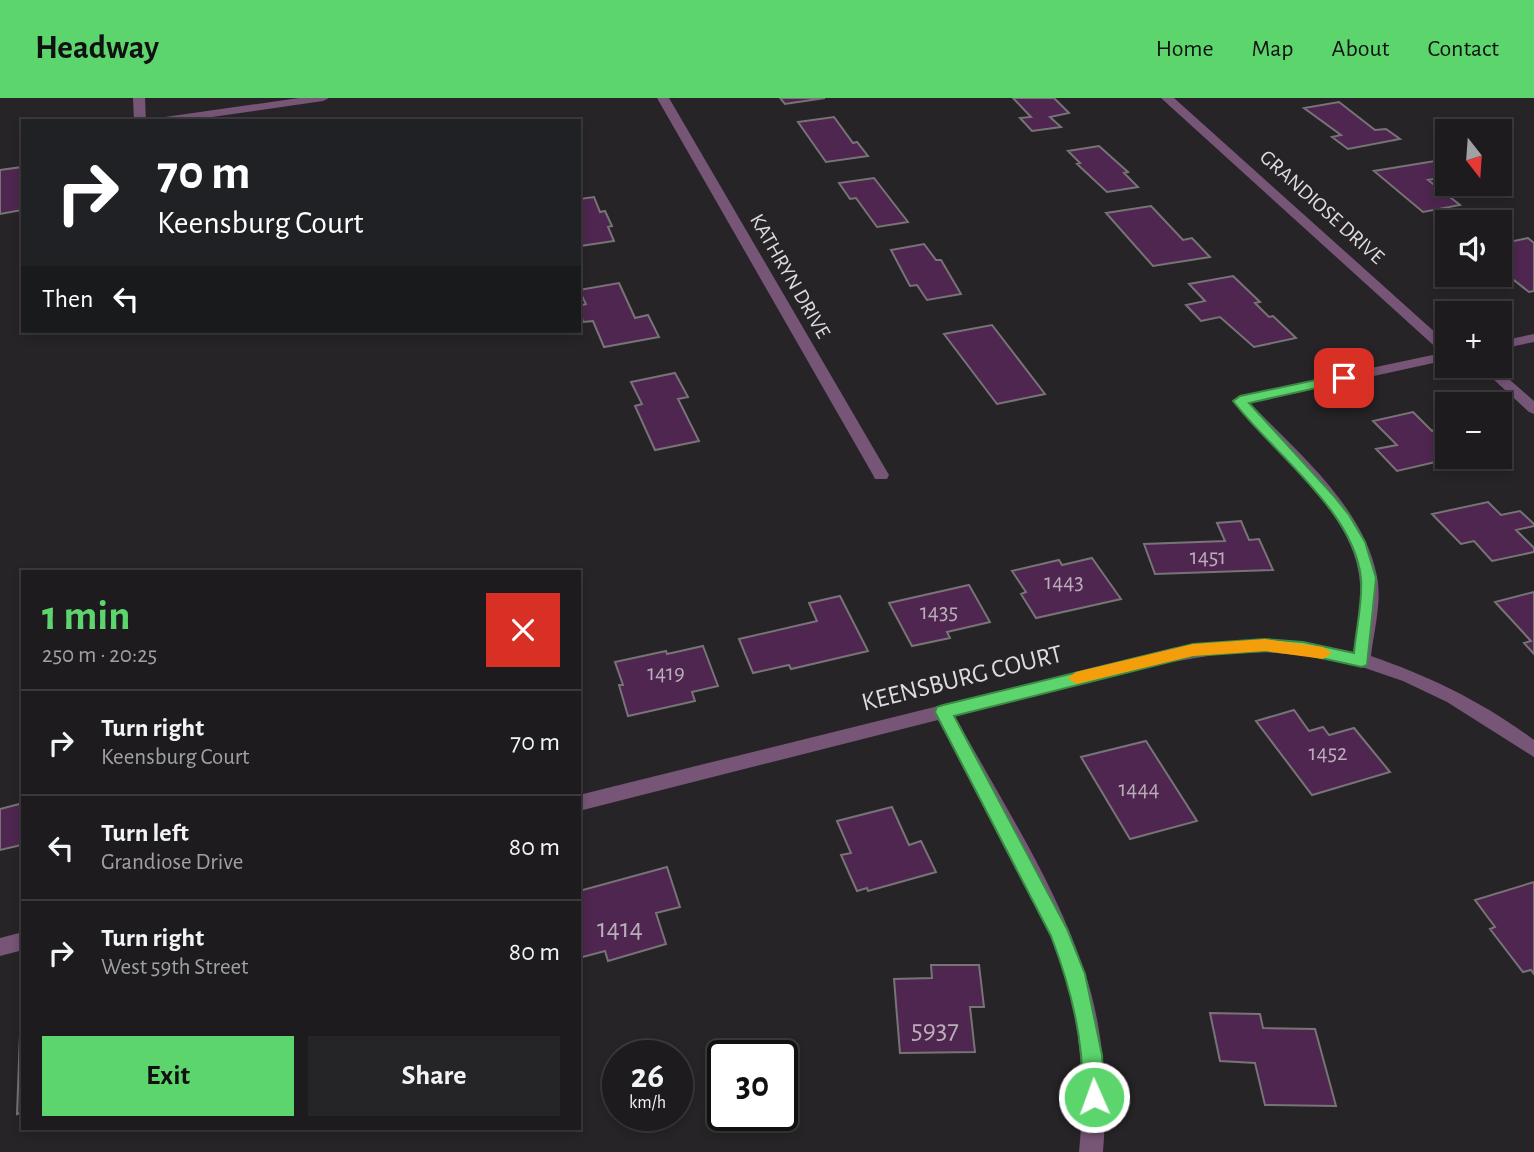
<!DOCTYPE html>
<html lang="en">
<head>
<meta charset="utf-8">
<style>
  body { margin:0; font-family:"Alegreya Sans",sans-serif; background:#252426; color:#f1f3f6; height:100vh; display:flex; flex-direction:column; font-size:26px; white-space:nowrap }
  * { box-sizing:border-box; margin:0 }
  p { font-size:23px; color:#a0a1a4 }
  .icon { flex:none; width:38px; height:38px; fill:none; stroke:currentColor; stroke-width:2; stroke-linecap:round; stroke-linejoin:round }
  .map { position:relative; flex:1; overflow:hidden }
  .drawer { position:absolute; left:21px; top:472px; width:560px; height:560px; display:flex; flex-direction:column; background:#1d1b1d; border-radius:0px; box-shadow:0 4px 10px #0003,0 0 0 2px #3b393b }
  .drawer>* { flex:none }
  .hud { position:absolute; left:21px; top:21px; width:560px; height:214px; border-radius:0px; box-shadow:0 4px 10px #0003,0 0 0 2px #3b393b; background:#202124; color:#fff; overflow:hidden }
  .needle { width:46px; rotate:163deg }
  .fabs { position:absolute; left:1435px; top:21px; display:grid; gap:14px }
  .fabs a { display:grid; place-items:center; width:77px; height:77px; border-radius:0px; background:#1d1b1d; box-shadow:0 4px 10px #0003,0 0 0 2px #3b393b; font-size:35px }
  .speed { position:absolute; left:602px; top:942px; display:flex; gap:14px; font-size:35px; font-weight:700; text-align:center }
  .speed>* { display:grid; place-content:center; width:91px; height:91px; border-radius:50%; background:#1d1b1d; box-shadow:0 4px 10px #0003,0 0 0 2px #3b393b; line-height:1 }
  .speed small { font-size:18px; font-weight:400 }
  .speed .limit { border:4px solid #111; border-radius:10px; background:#fff; color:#111 }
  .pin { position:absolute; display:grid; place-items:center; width:60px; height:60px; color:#fff; margin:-30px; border-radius:14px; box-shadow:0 4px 10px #0006 }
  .me { position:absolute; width:77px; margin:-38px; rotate:358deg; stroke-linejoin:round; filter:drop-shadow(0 0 5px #0008) }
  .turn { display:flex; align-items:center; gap:24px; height:147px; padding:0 21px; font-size:32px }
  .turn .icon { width:91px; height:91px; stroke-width:2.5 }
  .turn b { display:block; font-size:49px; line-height:60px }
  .then { display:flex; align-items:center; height:66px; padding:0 21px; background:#0003; gap:14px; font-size:26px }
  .round { display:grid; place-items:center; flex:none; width:74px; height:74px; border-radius:0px; background:#252426 }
  .summary { display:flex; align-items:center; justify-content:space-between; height:119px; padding:0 21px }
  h1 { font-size:42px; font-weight:700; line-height:52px; color:#5cd56d }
  .button { display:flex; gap:14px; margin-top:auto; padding:14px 21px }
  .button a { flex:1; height:80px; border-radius:0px; background:#5cd56d; color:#111; font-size:28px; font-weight:700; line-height:80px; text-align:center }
  .button a+a { background:#252426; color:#f1f3f6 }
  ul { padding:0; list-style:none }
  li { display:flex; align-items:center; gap:21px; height:105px; padding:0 21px; border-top:2px solid #3b393b }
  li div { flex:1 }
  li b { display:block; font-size:26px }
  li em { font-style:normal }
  header { display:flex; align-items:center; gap:42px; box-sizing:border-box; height:98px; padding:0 35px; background:#5cd56d; color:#111 }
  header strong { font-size:33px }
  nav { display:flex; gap:38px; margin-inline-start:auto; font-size:24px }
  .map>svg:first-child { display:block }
</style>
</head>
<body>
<header>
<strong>Headway</strong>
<nav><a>Home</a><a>Map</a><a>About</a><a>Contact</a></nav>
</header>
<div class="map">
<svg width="1534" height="1054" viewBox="0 0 1534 1054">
  <rect width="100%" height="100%" fill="#272427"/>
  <path fill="#4e264f" stroke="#777377" stroke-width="2" d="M780,0H825L785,6Z
    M1013,0H1054L1069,15L1050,19L1061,29L1032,33L1020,20L1031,19Z
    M1339,4L1375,32L1386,31L1400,41L1348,51L1332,39L1341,37L1304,10Z
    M834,19L853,45L857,44L868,58L826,64L798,24Z
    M1099,48L1128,74L1124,75L1138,89L1107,94L1077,66L1080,65L1068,53Z
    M1435,63L1447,72V79L1428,82L1460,107L1423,114L1374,73Z
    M22,69V112L0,116V72Z
    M874,80L908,124L877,129L856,100L850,101L839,85Z
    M594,99L600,114L605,113L612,128L608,129L614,143L580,148L579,101Z
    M1151,108L1183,142L1192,140L1210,159L1153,168L1106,115Z
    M1500,137L1509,144L1528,140L1534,145V193L1529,194L1510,179L1506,180L1500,174Z
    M924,146L936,162H941L961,196L927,202L917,187L910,188L891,152Z
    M1233,178L1260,204L1255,205L1269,219L1273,218L1296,240L1254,249L1220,219L1201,223L1186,207L1205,203L1189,186Z
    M619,185L635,220L648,217L659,239L604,249L593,223L583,224L579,208L586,206L579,192Z
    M992,227L1045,296L997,306L944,236Z
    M675,275L688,299L678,301L699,343L655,352L635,308L642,306L631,284Z
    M1413,314L1432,333L1436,331L1447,342V359H1457L1397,373L1376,351L1397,347L1373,323Z
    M1488,404L1501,417L1520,413L1534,426V428L1516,432L1534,450V454L1492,463L1474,443L1461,446L1432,416Z
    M1241,423L1249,442L1259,441L1273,472L1155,476L1144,446L1225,443L1217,425Z
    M1092,460L1121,501L1036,520L1021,496L1026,494L1012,473L1059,462L1062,467Z
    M969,487L990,524L947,534L950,540L912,548L889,505Z
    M1534,494V556L1524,545L1531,543L1495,504Z
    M840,498L868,553L791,571L789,567L753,575L739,541L817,523L809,505Z
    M703,548L718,588L692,594L695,603L628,618L619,587H623L615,564L666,553L667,556Z
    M1294,612L1309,633L1323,629L1329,637L1354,630L1390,674L1312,697L1256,623Z
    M1146,643L1197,723L1130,741L1081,659Z
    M23,705V752L21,753V747L0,752V711Z
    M892,709L909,747L921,743L936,774L868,793L867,790L857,793L841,757L851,755L837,723Z
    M667,769L680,809L656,815L666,846L608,863L605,853L579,860V793Z
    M1534,784V876L1531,872L1523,874L1490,831L1495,829L1475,802Z
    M931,867H979L984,909H970L975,954L900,955L894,881L932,880Z
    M1210,915L1260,916L1263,930L1315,931L1336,1008L1265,1007L1255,965L1220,963Z
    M23,936V1014L17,1016L20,937Z"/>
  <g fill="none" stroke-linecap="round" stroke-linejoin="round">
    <path fill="#765576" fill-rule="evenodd" d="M1479,268H1494L1534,303V316L1529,314Z"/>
    <path fill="#765576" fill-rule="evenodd" d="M133,0H145L146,23H134Z
      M299,0H329L323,3L184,23H152L158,20Z
      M657,0H669L889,377L887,381H875L873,377Z
      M1161,0H1174L1447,245V262L1250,305C1297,354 1363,408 1377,478C1382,504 1374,532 1371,558C1431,579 1483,604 1534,642V659L1447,604L1403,583L1362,569L1316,559L1268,554L1220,556L1172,564L955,618C1000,701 1055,784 1085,875C1104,932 1108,995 1103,1054H1079C1085,995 1082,932 1064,875C1035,786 982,704 938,622L579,713V697L1172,550C1235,540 1291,541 1353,554C1357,531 1362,508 1360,485C1354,410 1274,358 1233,303L1240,298L1442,255Z
      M1534,236V244L1500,251V243Z
      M23,834V852L0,858V840Z"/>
  </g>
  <path fill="#5cd56d" stroke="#3c8a47" stroke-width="2" d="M1344,276L1348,277V283L1249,305L1333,397L1349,417L1365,444L1376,480L1367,567L1362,569L1303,556L1265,553L1193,558L954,618L1067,831L1085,876L1102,957L1104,999L1101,1006L1094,1009L1086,1006C1080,991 1083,972 1081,956C1077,915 1066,877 1051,838L935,614L937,609L943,607L1193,546L1265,541L1303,544L1354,555C1356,531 1363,503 1361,480C1354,413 1272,354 1233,303L1240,298Z"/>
  <path fill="#f59e0b" d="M1265,541L1323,549L1332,555L1323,561L1265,553L1193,558L1076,586L1068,580L1076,574L1193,546Z"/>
  <g text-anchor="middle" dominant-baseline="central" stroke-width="6" stroke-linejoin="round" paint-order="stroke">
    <g font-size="21" fill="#dedbde" stroke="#272427">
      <text transform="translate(1322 109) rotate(42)">GRANDIOSE DRIVE</text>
      <text transform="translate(790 178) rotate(60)">KATHRYN DRIVE</text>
    </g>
    <g font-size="23" fill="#baaeba">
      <text x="1208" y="459">1451</text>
      <text x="1064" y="484">1443</text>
      <text x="939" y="514">1435</text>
      <text x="666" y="575">1419</text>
      <text x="1328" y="655">1452</text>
      <text x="1139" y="691">1444</text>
    </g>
    <g font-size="26" fill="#dedbde" stroke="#272427">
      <text transform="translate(962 580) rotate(-14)">KEENSBURG COURT</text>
    </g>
    <g font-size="28" fill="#baaeba">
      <text x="620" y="831">1414</text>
      <text x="935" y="932">5937</text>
    </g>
  </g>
</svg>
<div class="fabs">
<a><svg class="needle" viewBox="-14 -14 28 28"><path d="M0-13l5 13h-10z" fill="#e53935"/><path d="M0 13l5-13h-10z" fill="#a0a1a4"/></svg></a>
<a><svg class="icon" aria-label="sound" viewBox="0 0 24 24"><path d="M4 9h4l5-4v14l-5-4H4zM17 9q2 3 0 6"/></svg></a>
<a>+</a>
<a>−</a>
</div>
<div class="speed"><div>26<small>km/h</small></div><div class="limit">30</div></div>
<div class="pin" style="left:1344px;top:280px;background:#d93025"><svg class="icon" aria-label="arrive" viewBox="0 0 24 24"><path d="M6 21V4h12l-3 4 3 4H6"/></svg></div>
<svg class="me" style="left:1094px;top:999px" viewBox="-20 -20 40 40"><circle r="17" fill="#5cd56d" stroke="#fff" stroke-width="3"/><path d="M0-11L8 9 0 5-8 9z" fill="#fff"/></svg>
<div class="hud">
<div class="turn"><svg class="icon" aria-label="right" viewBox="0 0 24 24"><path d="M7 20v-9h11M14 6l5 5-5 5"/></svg><div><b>70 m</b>Keensburg Court</div></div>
<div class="then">Then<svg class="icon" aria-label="left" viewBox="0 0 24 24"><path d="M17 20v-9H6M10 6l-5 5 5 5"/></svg></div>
</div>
<section class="drawer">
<div class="summary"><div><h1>1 min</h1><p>250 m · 20:25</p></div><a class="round" style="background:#d93025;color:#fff"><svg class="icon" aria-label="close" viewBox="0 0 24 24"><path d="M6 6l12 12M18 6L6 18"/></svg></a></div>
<ul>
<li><svg class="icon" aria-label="right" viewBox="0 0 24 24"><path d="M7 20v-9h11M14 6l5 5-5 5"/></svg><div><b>Turn right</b><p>Keensburg Court</p></div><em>70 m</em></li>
<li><svg class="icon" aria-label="left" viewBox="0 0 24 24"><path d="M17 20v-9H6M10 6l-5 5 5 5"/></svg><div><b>Turn left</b><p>Grandiose Drive</p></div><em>80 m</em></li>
<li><svg class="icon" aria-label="right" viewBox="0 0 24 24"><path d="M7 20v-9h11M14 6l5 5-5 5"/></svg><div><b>Turn right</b><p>West 59th Street</p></div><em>80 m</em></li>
</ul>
<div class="button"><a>Exit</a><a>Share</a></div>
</section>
</div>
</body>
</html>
